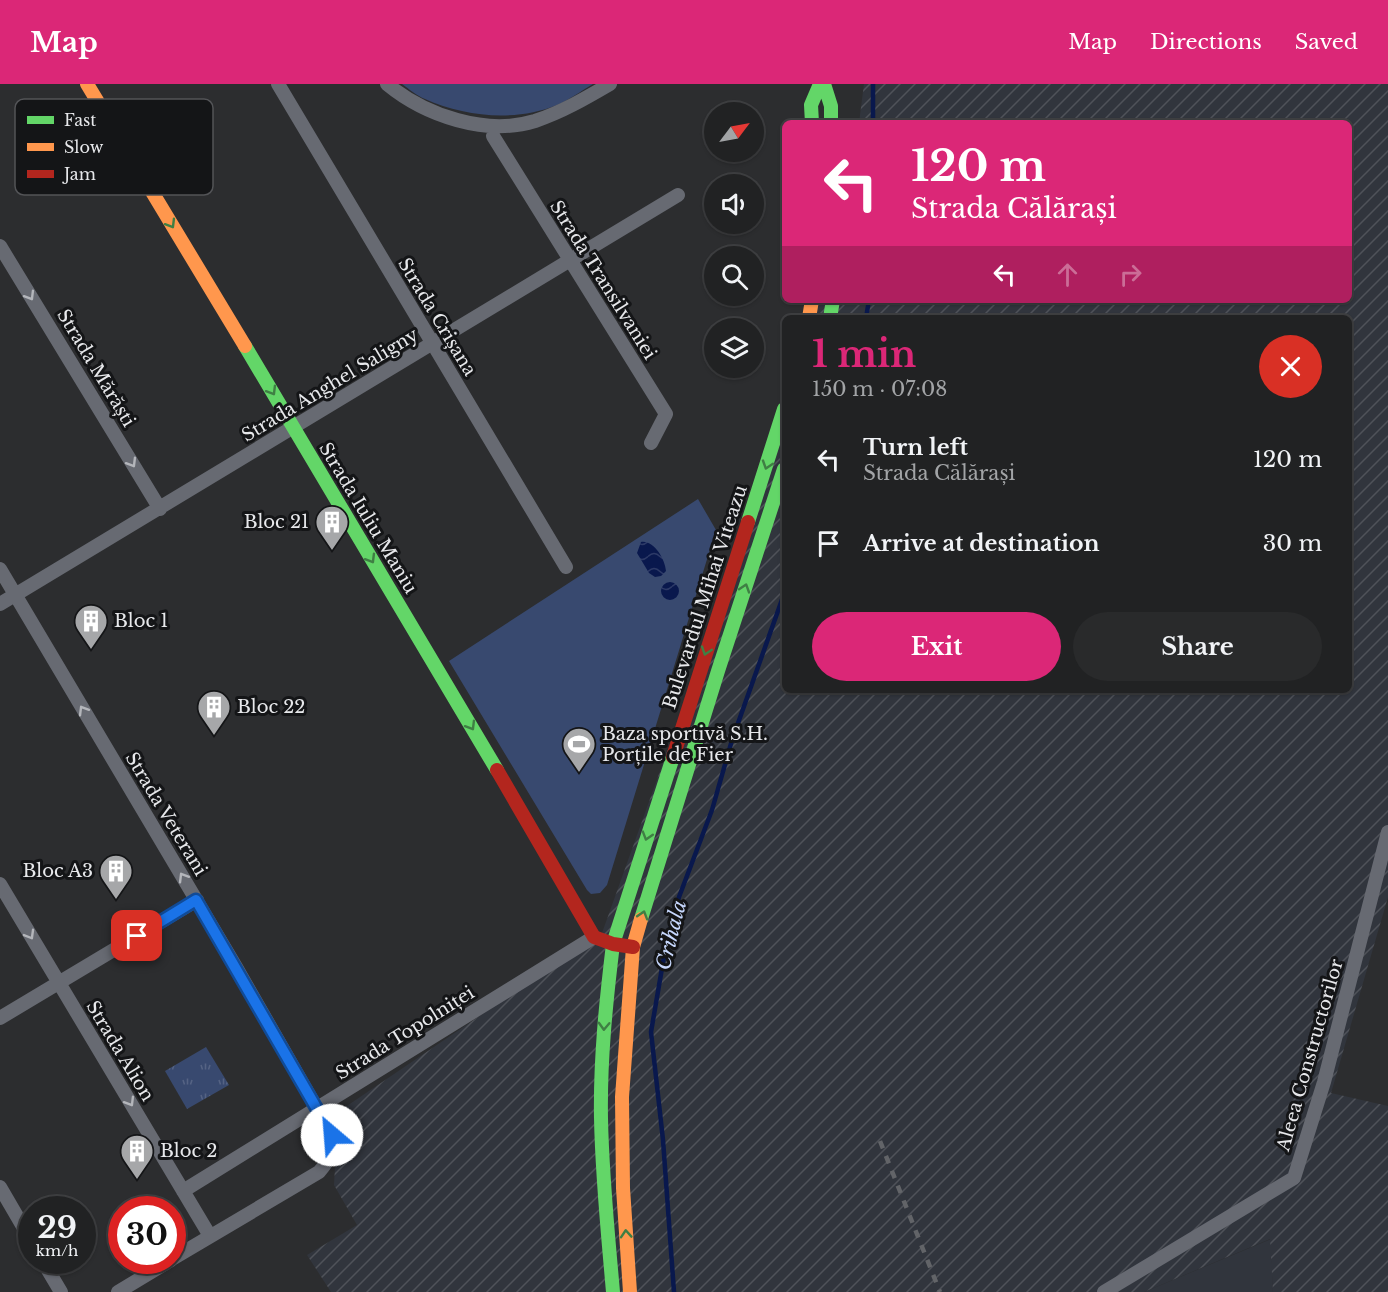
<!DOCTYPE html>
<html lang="en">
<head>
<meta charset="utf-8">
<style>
  body { margin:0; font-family:"Libre Baskerville",serif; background:#292a2b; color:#f1f3f6; height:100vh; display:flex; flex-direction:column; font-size:22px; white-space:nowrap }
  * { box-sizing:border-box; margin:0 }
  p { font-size:20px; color:#a2a4a6 }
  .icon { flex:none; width:33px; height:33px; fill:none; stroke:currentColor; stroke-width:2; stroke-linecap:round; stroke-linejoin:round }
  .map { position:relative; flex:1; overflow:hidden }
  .sheet { position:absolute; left:782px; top:231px; width:570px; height:378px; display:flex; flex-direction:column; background:#212223; border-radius:9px; box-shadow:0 2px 4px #0004,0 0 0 2px #3e3f41 }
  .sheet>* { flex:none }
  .hud { position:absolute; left:782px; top:36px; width:570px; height:183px; border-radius:9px; box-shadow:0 2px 4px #0004,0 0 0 2px #3e3f41; background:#db2777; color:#fff; overflow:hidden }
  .needle { width:39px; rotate:58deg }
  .fabs { position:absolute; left:704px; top:18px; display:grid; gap:12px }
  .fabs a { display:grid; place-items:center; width:60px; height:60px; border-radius:50%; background:#212223; box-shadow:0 2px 4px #0004,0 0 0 2px #3e3f41; font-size:30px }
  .speed { position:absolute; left:18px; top:1112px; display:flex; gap:12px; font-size:30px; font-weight:700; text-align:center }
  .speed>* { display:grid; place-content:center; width:78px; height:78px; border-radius:50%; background:#212223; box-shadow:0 2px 4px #0004,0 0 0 2px #3e3f41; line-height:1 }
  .speed small { font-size:15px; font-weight:400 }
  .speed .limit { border:9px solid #d22; background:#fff; color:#111 }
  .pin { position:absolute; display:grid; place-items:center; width:51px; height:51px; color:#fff; margin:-26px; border-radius:12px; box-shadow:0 3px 9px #0006 }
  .me { position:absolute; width:66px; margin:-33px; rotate:333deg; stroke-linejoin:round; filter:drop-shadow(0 0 4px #0008) }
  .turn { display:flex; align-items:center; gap:21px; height:126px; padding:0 30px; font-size:27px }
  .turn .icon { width:78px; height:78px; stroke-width:2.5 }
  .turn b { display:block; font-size:42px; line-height:51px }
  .lanes { display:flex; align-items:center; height:57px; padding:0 30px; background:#0003; justify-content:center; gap:30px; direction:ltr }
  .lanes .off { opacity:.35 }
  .round { display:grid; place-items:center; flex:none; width:63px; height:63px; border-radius:32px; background:#292a2b }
  .overview { display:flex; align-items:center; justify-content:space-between; height:102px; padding:0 30px }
  h1 { font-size:36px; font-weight:700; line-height:45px; color:#db2777 }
  .action { display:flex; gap:12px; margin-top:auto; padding:12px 30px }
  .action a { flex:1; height:69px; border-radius:36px; background:#db2777; color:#fff; font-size:24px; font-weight:700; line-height:69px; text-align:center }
  .action a+a { background:#292a2b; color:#f1f3f6 }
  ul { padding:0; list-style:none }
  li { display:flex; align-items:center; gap:18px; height:84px; padding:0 30px }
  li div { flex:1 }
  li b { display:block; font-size:22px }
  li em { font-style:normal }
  header { display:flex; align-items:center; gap:36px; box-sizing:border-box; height:84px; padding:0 30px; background:#db2777; color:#fff }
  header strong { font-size:28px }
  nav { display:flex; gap:33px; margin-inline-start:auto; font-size:21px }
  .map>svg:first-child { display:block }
</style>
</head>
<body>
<header>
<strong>Map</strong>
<nav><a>Map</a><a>Directions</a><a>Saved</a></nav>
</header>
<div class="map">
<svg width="1388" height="1208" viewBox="0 0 1388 1208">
  <defs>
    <pattern id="industrial-furrows" width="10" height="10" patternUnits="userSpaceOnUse" patternTransform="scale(1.5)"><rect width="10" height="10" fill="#31353d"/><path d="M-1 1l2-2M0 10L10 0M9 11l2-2" fill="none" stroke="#4f5259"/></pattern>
    <pattern id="grass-tufts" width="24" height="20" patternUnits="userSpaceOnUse" patternTransform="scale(1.5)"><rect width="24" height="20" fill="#38496f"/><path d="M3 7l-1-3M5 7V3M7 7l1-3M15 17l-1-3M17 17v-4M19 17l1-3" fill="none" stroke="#556384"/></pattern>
    <pattern id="water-waves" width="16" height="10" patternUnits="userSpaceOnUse" patternTransform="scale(1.5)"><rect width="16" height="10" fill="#09184d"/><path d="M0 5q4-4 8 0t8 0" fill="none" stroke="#2d3a67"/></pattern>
  </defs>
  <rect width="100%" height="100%" fill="#2c2d2f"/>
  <path fill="#31353d" d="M1271,1155L1273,1208H1144Z"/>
  <path fill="url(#industrial-furrows)" d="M864,0H1388V813L1331,1009L1388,1022V1208H1273L1270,1155L1144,1208H331L307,1171L357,1141L334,1101L338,1028L602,849L772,374L784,326V606H1348V234H809L814,216H1348V39H859Z"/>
  <path fill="url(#grass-tufts)" d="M206,963L229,1001L187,1025L165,987Z"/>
  <path fill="#38496f" d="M402,0H593C581,7 569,16 557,21C516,38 465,33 425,15C417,12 409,5 402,0Z
    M698,415L716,446L607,801L600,809L591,810L587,806L449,577Z"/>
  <path fill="url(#water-waves)" d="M641,458C654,456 665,475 666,487L661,492L655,493L649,489L637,469Z
    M661 507a9 9 0 1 1 18 0a9 9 0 1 1-18 0Z"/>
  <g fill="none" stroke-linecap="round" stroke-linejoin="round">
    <path stroke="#09184d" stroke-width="4.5" d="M873,39V0
      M866,234L869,216
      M674,1208L663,1056L651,948L666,861L679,813L712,726L732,656L784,510"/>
    <path stroke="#676a72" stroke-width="14" d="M278,0L566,483
      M387,0C426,32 486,52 535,37C562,28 586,14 610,0
      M493,52L666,330L651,359
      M0,162L160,425
      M0,485L236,883L332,1051C333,1069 331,1074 319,1088L172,1175
      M0,520L678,111
      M0,800L210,1152
      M0,934L197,816
      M0,1103L32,1158
      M183,1107L594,853
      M42,1176L61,1208
      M118,1208L171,1176
      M1104,1208L1294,1094L1324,998L1388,748"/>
    <path stroke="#63d668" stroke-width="14" d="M824,0L831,22V39
      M812,39L811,21L820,0
      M830,234L833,216
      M245,262L497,686
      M748,438L784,325
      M641,835L718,587L784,385
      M613,1208C608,1150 602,1092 601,1034C600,976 606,918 613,860L673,673"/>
    <path stroke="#ff974d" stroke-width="14" d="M87,0L245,262
      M809,234L812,216
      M630,1208L623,1104L622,1013L633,863L641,835"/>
    <path stroke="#b3261e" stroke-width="14" d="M673,673L748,438
      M497,686L594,853L613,860L633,863"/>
    <path stroke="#626468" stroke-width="4.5" stroke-dasharray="8 8" stroke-linecap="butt" d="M880,1057L940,1208"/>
  </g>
  <defs><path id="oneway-chevron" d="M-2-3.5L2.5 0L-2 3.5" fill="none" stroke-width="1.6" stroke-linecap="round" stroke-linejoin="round" transform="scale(1.5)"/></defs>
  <g stroke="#3f7f44">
    <use href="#oneway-chevron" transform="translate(171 140) rotate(59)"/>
    <use href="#oneway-chevron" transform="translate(272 307) rotate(59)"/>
    <use href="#oneway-chevron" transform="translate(767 381) rotate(108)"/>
    <use href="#oneway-chevron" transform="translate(371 475) rotate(59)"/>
    <use href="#oneway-chevron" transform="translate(745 504) rotate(-72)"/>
    <use href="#oneway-chevron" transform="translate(706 567) rotate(108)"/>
    <use href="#oneway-chevron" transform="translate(471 642) rotate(59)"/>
    <use href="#oneway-chevron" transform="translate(647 752) rotate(107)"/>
    <use href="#oneway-chevron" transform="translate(643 831) rotate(-73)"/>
    <use href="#oneway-chevron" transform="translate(604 942) rotate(92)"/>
    <use href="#oneway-chevron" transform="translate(626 1150) rotate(-94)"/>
  </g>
  <g stroke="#b4b6bb">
    <use href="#oneway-chevron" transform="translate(30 212) rotate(59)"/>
    <use href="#oneway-chevron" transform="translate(132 379) rotate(59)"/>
    <use href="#oneway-chevron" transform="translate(83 626) rotate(-121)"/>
    <use href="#oneway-chevron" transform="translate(183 793) rotate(-121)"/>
    <use href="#oneway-chevron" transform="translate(30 851) rotate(60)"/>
    <use href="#oneway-chevron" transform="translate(130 1018) rotate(59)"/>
  </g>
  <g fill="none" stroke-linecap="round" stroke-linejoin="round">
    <defs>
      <path id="route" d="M137,852L196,816L332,1051"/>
    </defs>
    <use href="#route" stroke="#114b97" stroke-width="15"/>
    <use href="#route" stroke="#1a73e8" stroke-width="10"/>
  </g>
  <defs>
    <symbol id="building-pin" viewBox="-11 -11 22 30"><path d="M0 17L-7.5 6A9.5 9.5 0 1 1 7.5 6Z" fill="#a6a7a9" stroke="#141517"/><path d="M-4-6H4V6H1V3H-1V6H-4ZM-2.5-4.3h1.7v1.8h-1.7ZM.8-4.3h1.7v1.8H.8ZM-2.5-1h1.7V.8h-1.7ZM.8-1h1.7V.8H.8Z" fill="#fff"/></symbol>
    <symbol id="stadium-pin" viewBox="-11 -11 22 30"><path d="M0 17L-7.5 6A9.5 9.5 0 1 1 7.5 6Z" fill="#a6a7a9" stroke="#141517"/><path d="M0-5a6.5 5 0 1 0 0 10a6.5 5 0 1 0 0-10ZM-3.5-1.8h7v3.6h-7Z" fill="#fff"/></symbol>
  </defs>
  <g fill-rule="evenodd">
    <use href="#building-pin" x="313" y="419" width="38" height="52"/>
    <use href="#building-pin" x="72" y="518" width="38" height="52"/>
    <use href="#building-pin" x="195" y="604" width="38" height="52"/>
    <use href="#stadium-pin" x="560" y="641" width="38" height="52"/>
    <use href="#building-pin" x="97" y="768" width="38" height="52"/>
    <use href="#building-pin" x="118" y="1048" width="38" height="52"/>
  </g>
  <g text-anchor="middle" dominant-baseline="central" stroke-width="6" stroke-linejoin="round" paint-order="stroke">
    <g font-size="18" fill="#e7e8eb" stroke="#141517">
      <text transform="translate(603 196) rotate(58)">Strada Transilvaniei</text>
      <text transform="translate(437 233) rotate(59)">Strada Crișana</text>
      <text transform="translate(96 284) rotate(59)">Strada Mărăști</text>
      <text transform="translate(330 301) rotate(-31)">Strada Anghel Saligny</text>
      <text transform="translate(368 434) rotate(59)">Strada Iuliu Maniu</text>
      <text transform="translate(705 513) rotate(-72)">Bulevardul Mihai Viteazu</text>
      <text transform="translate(166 730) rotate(59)">Strada Veterani</text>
      <text transform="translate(405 949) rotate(-32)">Strada Topolniței</text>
      <text transform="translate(120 967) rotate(59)">Strada Alion</text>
      <text transform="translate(1310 971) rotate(-74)">Aleea Constructorilor</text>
    </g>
    <g font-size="18" fill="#e7e8eb" stroke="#141517" text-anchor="start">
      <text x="309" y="438" text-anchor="end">Bloc 21</text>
      <text x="114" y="537">Bloc 1</text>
      <text x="237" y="623">Bloc 22</text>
      <text x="602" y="650">Baza sportivă S.H.<tspan x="602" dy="21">Porțile de Fier</tspan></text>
      <text x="93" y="787" text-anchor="end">Bloc A3</text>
      <text x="160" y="1067">Bloc 2</text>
    </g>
    <g font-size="20" font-style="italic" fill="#c7d8fe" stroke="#141517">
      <text transform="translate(671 851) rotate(-76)">Crihala</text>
    </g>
  </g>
  <rect x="15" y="15" width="198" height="96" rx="9" fill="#141517" stroke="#535457" stroke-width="1.5"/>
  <rect x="27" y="32" width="27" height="8" fill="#63d668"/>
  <rect x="27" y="59" width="27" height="8" fill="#ff974d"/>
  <rect x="27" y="86" width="27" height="8" fill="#b3261e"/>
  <g font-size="16" fill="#e7e8eb">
    <text x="64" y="42">Fast</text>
    <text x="64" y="69">Slow</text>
    <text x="64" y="96">Jam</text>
  </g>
</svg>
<div class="fabs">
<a><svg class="needle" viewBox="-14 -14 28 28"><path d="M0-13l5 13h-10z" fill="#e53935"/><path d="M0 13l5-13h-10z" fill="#a2a4a6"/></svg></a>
<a><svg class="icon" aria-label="sound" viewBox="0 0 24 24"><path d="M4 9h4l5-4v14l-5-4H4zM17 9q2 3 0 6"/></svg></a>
<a><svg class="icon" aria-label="search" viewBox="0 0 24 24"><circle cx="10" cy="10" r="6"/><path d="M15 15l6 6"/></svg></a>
<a><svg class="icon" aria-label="layers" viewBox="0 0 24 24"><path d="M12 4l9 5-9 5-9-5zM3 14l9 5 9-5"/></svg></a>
</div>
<div class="speed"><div>29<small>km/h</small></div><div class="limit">30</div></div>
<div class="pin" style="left:137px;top:852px;background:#d93025"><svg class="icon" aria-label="arrive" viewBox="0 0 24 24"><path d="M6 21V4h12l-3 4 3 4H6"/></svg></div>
<svg class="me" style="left:332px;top:1051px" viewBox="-20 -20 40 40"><circle r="19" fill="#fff"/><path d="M0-13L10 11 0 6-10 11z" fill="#1a73e8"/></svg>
<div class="hud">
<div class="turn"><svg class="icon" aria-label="left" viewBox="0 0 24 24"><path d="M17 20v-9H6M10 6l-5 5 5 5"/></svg><div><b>120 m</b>Strada Călărași</div></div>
<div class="lanes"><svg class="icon" aria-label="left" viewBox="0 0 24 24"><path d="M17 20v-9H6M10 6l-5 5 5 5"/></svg><svg class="icon off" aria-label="ahead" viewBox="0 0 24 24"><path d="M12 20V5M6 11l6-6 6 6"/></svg><svg class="icon off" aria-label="right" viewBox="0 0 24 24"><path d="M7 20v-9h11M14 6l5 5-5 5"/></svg></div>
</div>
<section class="sheet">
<div class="overview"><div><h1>1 min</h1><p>150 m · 07:08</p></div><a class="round" style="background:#d93025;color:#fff"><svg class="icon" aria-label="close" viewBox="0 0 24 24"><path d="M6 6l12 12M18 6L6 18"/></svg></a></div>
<ul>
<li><svg class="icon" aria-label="left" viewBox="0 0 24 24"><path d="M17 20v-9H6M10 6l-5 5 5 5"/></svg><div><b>Turn left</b><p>Strada Călărași</p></div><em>120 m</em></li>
<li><svg class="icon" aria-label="arrive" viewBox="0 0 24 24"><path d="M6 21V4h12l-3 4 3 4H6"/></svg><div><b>Arrive at destination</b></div><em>30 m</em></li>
</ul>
<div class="action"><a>Exit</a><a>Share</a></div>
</section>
</div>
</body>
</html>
